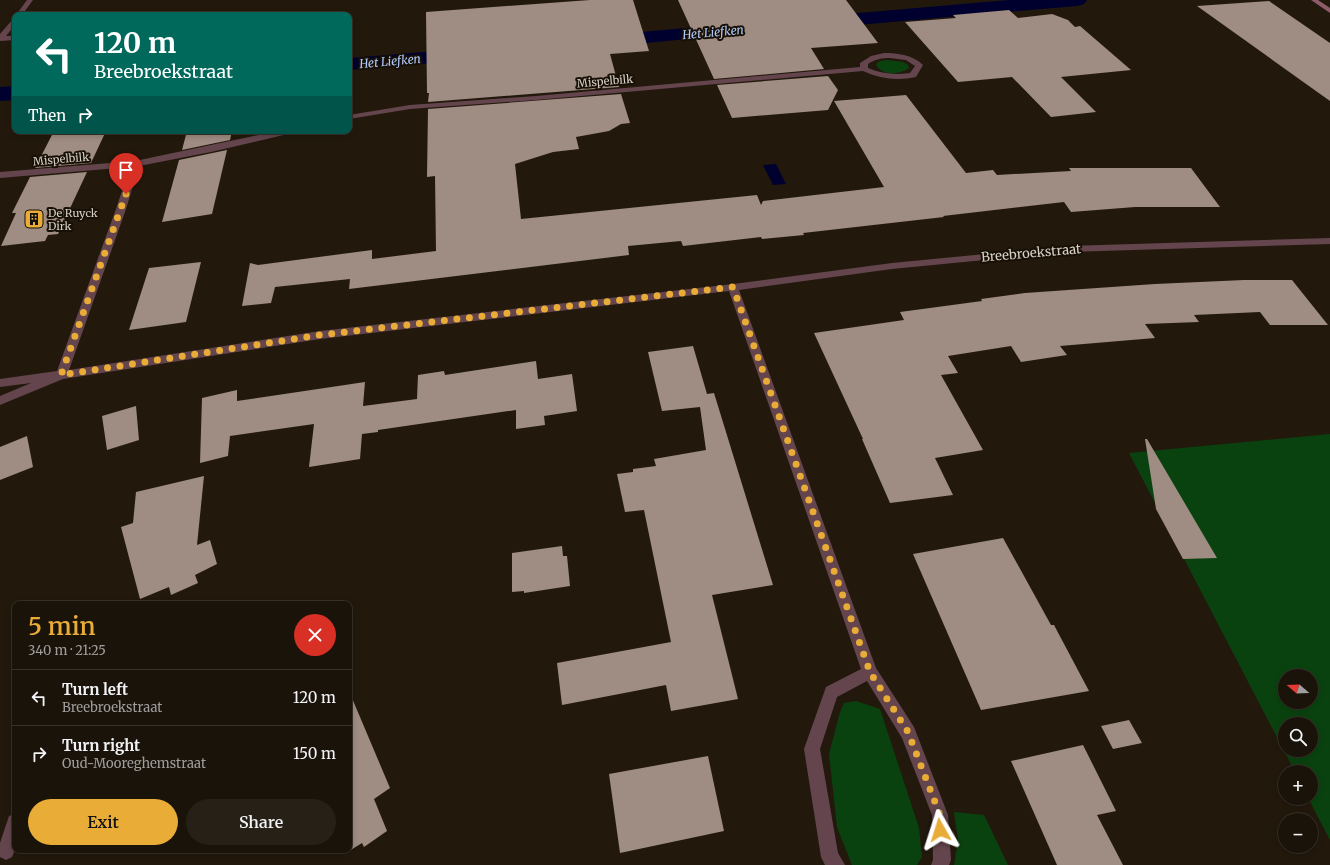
<!DOCTYPE html>
<html lang="en">
<head>
<meta charset="utf-8">
<style>
  body { margin:0; font-family:Merriweather,serif; background:#272017; color:#f1f3f6; height:100vh; display:flex; flex-direction:column; font-size:15px; white-space:nowrap }
  * { box-sizing:border-box; margin:0 }
  p { font-size:13px; color:#9f9e9c }
  .icon { flex:none; width:22px; height:22px; fill:none; stroke:currentColor; stroke-width:2; stroke-linecap:round; stroke-linejoin:round }
  .map { position:relative; flex:1; overflow:hidden }
  .details { position:absolute; left:12px; top:601px; width:340px; height:252px; display:flex; flex-direction:column; background:#1a1309; border-radius:8px; box-shadow:0 2px 6px #0003,0 0 0 1px #38322a }
  .details>* { flex:none }
  .banner { position:absolute; left:12px; top:12px; width:340px; height:122px; border-radius:8px; box-shadow:0 2px 6px #0003,0 0 0 1px #38322a; background:#00695c; color:#fff; overflow:hidden }
  .needle { width:26px; rotate:289deg }
  .controls { position:absolute; left:1278px; top:669px; display:grid; gap:8px }
  .controls a { display:grid; place-items:center; width:40px; height:40px; border-radius:50%; background:#1a1309; box-shadow:0 2px 6px #0003,0 0 0 1px #38322a; font-size:20px }
  .pin { position:absolute; display:grid; place-items:center; width:34px; height:34px; color:#fff; margin:-41px -17px; border-radius:50% 50% 50% 0; rotate:-45deg; box-shadow:0 0 4px #0007 }
  .pin .icon { rotate:45deg }
  .me { position:absolute; width:44px; margin:-22px; rotate:354deg; stroke-linejoin:round; filter:drop-shadow(0 0 3px #0008) }
  .turn { display:flex; align-items:center; gap:14px; height:84px; padding:0 16px; font-size:18px }
  .turn .icon { width:52px; height:52px; stroke-width:2.5 }
  .turn b { display:block; font-size:28px; line-height:34px }
  .then { display:flex; align-items:center; height:38px; padding:0 16px; background:#0003; gap:8px; font-size:15px }
  .round { display:grid; place-items:center; flex:none; width:42px; height:42px; border-radius:21px; background:#272017 }
  .summary { display:flex; align-items:center; justify-content:space-between; height:68px; padding:0 16px }
  h1 { font-size:24px; font-weight:600; line-height:30px; color:#e8ac37 }
  .cta { display:flex; gap:8px; margin-top:auto; padding:8px 16px }
  .cta a { flex:1; height:46px; border-radius:24px; background:#e8ac37; color:#111; font-size:16px; font-weight:600; line-height:46px; text-align:center }
  .cta a+a { background:#272017; color:#f1f3f6 }
  ul { padding:0; list-style:none }
  li { display:flex; align-items:center; gap:12px; height:56px; padding:0 16px; border-top:1px solid #38322a }
  li div { flex:1 }
  li b { display:block; font-size:15px }
  li em { font-style:normal }
  .map>svg:first-child { display:block }
</style>
</head>
<body>
<div class="map">
<svg width="1330" height="865" viewBox="0 0 1330 865">
  <rect width="100%" height="100%" fill="#22190c"/>
  <path fill="#0a420f" fill-rule="evenodd" d="M886,60L903,62L908,65L909,68C899,75 883,76 876,65L878,62Z
    M1330,434V840L1308,798H1311V772H1295L1129,453ZM1285,676H1311V702H1285ZM1285,724H1311V750H1285Z
    M856,701L880,709L919,828L922,857L917,865H852L837,827L829,754L840,712L844,703Z
    M954,812L984,815L1008,865H954L958,841Z"/>
  <path fill="#00002f" d="M776,164L786,184L773,185L763,165Z"/>
  <g fill="none" stroke-linecap="round" stroke-linejoin="round">
    <path fill="#00002f" fill-rule="evenodd" d="M1009,0H1087L1084,4L1077,6L812,29L805,27L802,23L805,19L812,17Z
      M740,23L747,25L750,29L747,33L597,48L590,46L587,42L590,38L597,36Z
      M474,48L482,49L485,54L482,59L349,70V58Z
      M15,86V100L0,101V87Z"/>
  </g>
  <path fill="#9f8c83" d="M590,0H633L649,51L610,54L619,87L428,102L429,93H427L426,12Z
    M678,0H846L878,43L811,48L824,69L714,79Z
    M1269,1L1330,43V101L1197,6Z
    M1009,10L1018,18L1052,14L1068,20L1075,27L1080,26L1131,70L1061,77L1096,112L1051,117L1012,77L958,82L905,22L956,18L953,15Z
    M828,76L838,90L828,110L732,118L717,85Z
    M621,94L630,123L621,124L609,131L576,137L579,149L553,152L515,164L521,219L757,195L761,205L763,201L884,187L834,101L906,95L966,173L993,170L997,175L1071,171L1069,168H1191L1220,207H1135L1071,212L1064,202L943,216L944,217L803,233L804,235L762,239L761,237L683,246L681,241L628,246L629,255L349,289L350,279L275,287L271,303L242,306L250,263L258,265L372,250V259L436,251L435,176L427,177L428,109Z
    M54,131H106L91,163L35,168Z
    M187,131H232L230,140L182,150Z
    M227,150L212,214L162,222L179,160Z
    M87,172L58,234L48,235L45,241L1,246L16,213H12L30,177Z
    M201,262L186,322L129,330L149,268Z
    M1244,280H1292L1328,325H1270L1260,312L1194,315L1199,322L1145,324L1155,338L1060,346L1067,355L1021,362L1011,346L948,356L958,373L941,375L983,450L935,458L953,495L890,503L862,439H863L814,333L904,320L900,312L982,301L981,299L1025,293L1155,284Z
    M693,346L707,394L714,393L773,585L712,595L738,699L671,711L666,685L562,705L557,663L671,642L644,510L625,512L617,474L633,472V469L656,466L654,459L706,450L700,407L662,411L648,352Z
    M536,361L538,379L572,374L577,411L544,416L545,425L516,429V410L378,430V432L362,434L360,459L309,467L314,424L230,436L228,456L200,463L202,398L237,390V401L365,382L363,406L417,399L418,375L444,371L445,375Z
    M136,406L139,440L107,450L102,416Z
    M27,436L33,467L0,480V447Z
    M1145,439H1147L1217,558L1183,559L1156,509Z
    M204,476L197,545L210,540L217,564L195,575L198,583L171,595L169,587L140,599L121,527L133,523L136,492Z
    M1003,538L1051,625H1054L1089,691L981,710L913,554Z
    M562,546L563,556H567L570,586L524,593V591L512,592V553Z
    M349,691L390,788L374,799L387,831L364,847L362,843L349,851Z
    M1129,720L1142,743L1113,749L1101,726Z
    M1083,745L1116,811L1097,815L1123,865H1057L1011,761Z
    M708,756L724,831L620,853L609,774Z"/>
  <g fill="none" stroke-linecap="round" stroke-linejoin="round">
    <path fill="#64454d" fill-rule="evenodd" d="M27,0H33L22,15H16Z
      M15,18V25L6,36H15V40L0,41V34L13,19Z
      M884,53C898,53 913,55 923,65L916,77C898,81 880,79 863,71L536,100L410,109L349,119V115L410,105L536,96L860,67V63L871,56ZM890,58L906,60L915,66L910,73C895,75 882,74 868,68V64C875,59 882,58 890,58Z
      M278,131H293L292,133L211,152L139,166L126,209L69,370L320,331L733,284L892,263L1068,246L1330,238V244L1068,252L892,269L739,290L876,668L914,727L948,815L951,860L949,865H931L933,860L932,815L902,738L867,681L837,697L820,749L838,853L845,865H825L821,857L804,749L826,687L861,669L729,291L320,339L63,379L0,405V396L31,383L0,387V379L57,371L116,209L130,167L0,178V172L135,161Z
      M15,814V850L12,857L6,860L0,857V843L9,816Z"/>
    <path fill="#8e5c69" fill-rule="evenodd" d="M1311,0H1318L1330,8V13Z"/>
  </g>
  <g fill="none" stroke-linecap="round" stroke-linejoin="round">
    <path stroke="#e8ac37" stroke-width="7" stroke-dasharray="0 12.6" d="M126,194L61,375L320,335L733,287L870,672L908,732L940,815V830"/>
  </g>
  <defs>
    <symbol id="building-square" viewBox="-11 -11 22 22"><rect x="-9" y="-9" width="18" height="18" rx="4" fill="#e8ac37" stroke="#181005"/><path d="M-4-6H4V6H1V3H-1V6H-4ZM-2.5-4.3h1.7v1.8h-1.7ZM.8-4.3h1.7v1.8H.8ZM-2.5-1h1.7V.8h-1.7ZM.8-1h1.7V.8H.8Z" fill="#111"/></symbol>
  </defs>
  <g fill-rule="evenodd">
    <use href="#building-square" x="23" y="208" width="22" height="22"/>
  </g>
  <g text-anchor="middle" dominant-baseline="central" stroke-width="4" stroke-linejoin="round" paint-order="stroke">
    <g font-size="11" fill="#d6d0c8" stroke="#181005">
      <text transform="translate(605 81) rotate(-5)">Mispelbilk</text>
      <text transform="translate(61 159) rotate(-5)">Mispelbilk</text>
    </g>
    <g font-size="11" fill="#d6d0c8" stroke="#181005" text-anchor="start">
      <text x="48" y="213">De Ruyck<tspan x="48" dy="13">Dirk</tspan></text>
    </g>
    <g font-size="12" font-style="italic" fill="#b0cbfe" stroke="#181005">
      <text transform="translate(713 32) rotate(-5)">Het Liefken</text>
      <text transform="translate(390 61) rotate(-5)">Het Liefken</text>
    </g>
    <g font-size="13" fill="#d6d0c8" stroke="#181005">
      <text transform="translate(1031 253) rotate(-5)">Breebroekstraat</text>
    </g>
  </g>
</svg>
<div class="controls">
<a><svg class="needle" viewBox="-14 -14 28 28"><path d="M0-13l5 13h-10z" fill="#e53935"/><path d="M0 13l5-13h-10z" fill="#9f9e9c"/></svg></a>
<a><svg class="icon" aria-label="search" viewBox="0 0 24 24"><circle cx="10" cy="10" r="6"/><path d="M15 15l6 6"/></svg></a>
<a>+</a>
<a>−</a>
</div>
<div class="pin" style="left:126px;top:194px;background:#d93025"><svg class="icon" aria-label="arrive" viewBox="0 0 24 24"><path d="M6 21V4h12l-3 4 3 4H6"/></svg></div>
<svg class="me" style="left:940px;top:830px" viewBox="-20 -20 40 40"><path d="M0-17L14 15 0 8-14 15z" fill="#e8ac37" stroke="#fff" stroke-width="4"/></svg>
<div class="banner">
<div class="turn"><svg class="icon" aria-label="left" viewBox="0 0 24 24"><path d="M17 20v-9H6M10 6l-5 5 5 5"/></svg><div><b>120 m</b>Breebroekstraat</div></div>
<div class="then">Then<svg class="icon" aria-label="right" viewBox="0 0 24 24"><path d="M7 20v-9h11M14 6l5 5-5 5"/></svg></div>
</div>
<section class="details">
<div class="summary"><div><h1>5 min</h1><p>340 m · 21:25</p></div><a class="round" style="background:#d93025;color:#fff"><svg class="icon" aria-label="close" viewBox="0 0 24 24"><path d="M6 6l12 12M18 6L6 18"/></svg></a></div>
<ul>
<li><svg class="icon" aria-label="left" viewBox="0 0 24 24"><path d="M17 20v-9H6M10 6l-5 5 5 5"/></svg><div><b>Turn left</b><p>Breebroekstraat</p></div><em>120 m</em></li>
<li><svg class="icon" aria-label="right" viewBox="0 0 24 24"><path d="M7 20v-9h11M14 6l5 5-5 5"/></svg><div><b>Turn right</b><p>Oud-Mooreghemstraat</p></div><em>150 m</em></li>
</ul>
<div class="cta"><a>Exit</a><a>Share</a></div>
</section>
</div>
</body>
</html>
